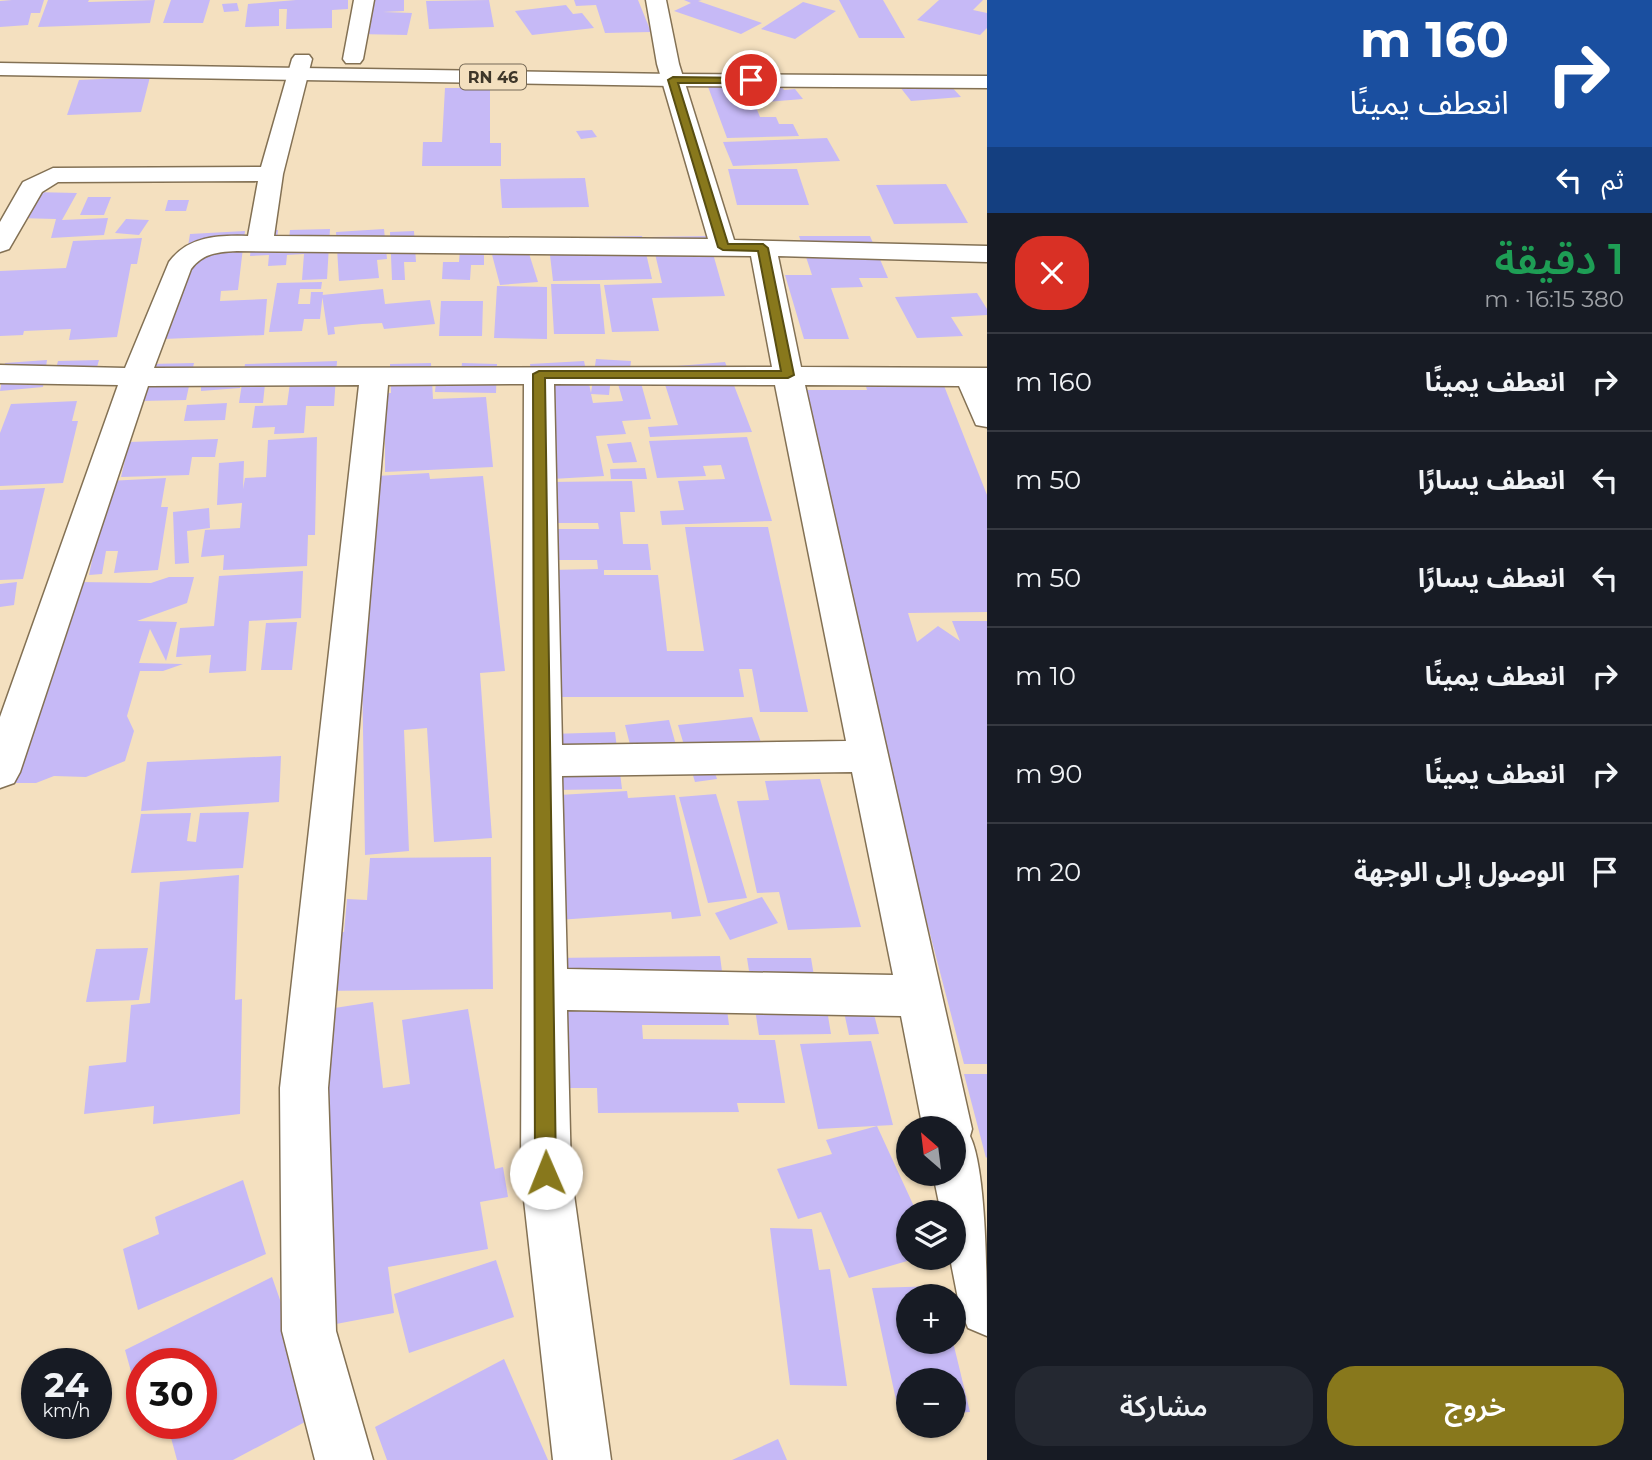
<!DOCTYPE html>
<html lang="ar">
<head>
<meta charset="utf-8">
<style>
  body { margin:0; font-family:Montserrat,"Noto Sans Arabic",sans-serif; background:#242831; color:#f1f3f6; direction:rtl; height:100vh; display:flex; flex-direction:column; font-size:26px; white-space:nowrap }
  * { box-sizing:border-box; margin:0 }
  p { font-size:23px; color:#9ea1a6 }
  .icon { flex:none; width:38px; height:38px; fill:none; stroke:currentColor; stroke-width:2; stroke-linecap:round; stroke-linejoin:round }
  .map { position:relative; flex:1; overflow:hidden; direction:ltr }
  .drawer { display:flex; flex-direction:column; background:#171b24; width:665px }
  .drawer>* { flex:none }
  .hud { background:#1a4fa0; color:#fff; overflow:hidden }
  .needle { width:46px; rotate:332deg }
  .fabs { position:absolute; left:896px; top:1116px; display:grid; gap:14px }
  .fabs a { display:grid; place-items:center; width:70px; height:70px; border-radius:50%; background:#171b24; box-shadow:0 2px 5px #0004; font-size:35px }
  .speed { position:absolute; left:21px; top:1348px; display:flex; gap:14px; font-size:35px; font-weight:700; text-align:center }
  .speed>* { display:grid; place-content:center; width:91px; height:91px; border-radius:50%; background:#171b24; box-shadow:0 2px 5px #0004; line-height:1 }
  .speed small { font-size:18px; font-weight:400 }
  .speed .limit { border:10px solid #d22; background:#fff; color:#111 }
  .pin { position:absolute; display:grid; place-items:center; width:60px; height:60px; color:#fff; margin:-30px; border:4px solid #fff; border-radius:50%; box-shadow:0 2px 7px #0007 }
  .me { position:absolute; width:77px; margin:-38px; rotate:359deg; stroke-linejoin:round; filter:drop-shadow(0 0 5px #0008) }
  .turn { display:flex; align-items:center; gap:24px; height:147px; padding:0 28px; font-size:32px }
  .turn .icon { width:91px; height:91px; stroke-width:2.5 }
  .turn b { display:block; font-size:49px; line-height:60px }
  .then { display:flex; align-items:center; height:66px; padding:0 28px; background:#0003; gap:14px; font-size:26px }
  .round { display:grid; place-items:center; flex:none; width:74px; height:74px; border-radius:28px; background:#242831 }
  .summary { display:flex; align-items:center; justify-content:space-between; height:119px; padding:0 28px }
  h1 { font-size:42px; font-weight:600; line-height:52px; color:#1e9e55 }
  .action { display:flex; gap:14px; margin-top:auto; padding:14px 28px }
  .action a { flex:1; height:80px; border-radius:28px; background:#88781c; color:#fff; font-size:28px; font-weight:600; line-height:80px; text-align:center }
  .action a+a { background:#242831; color:#f1f3f6 }
  ul { padding:0; list-style:none }
  li { display:flex; align-items:center; gap:21px; height:98px; padding:0 28px; border-top:2px solid #363941 }
  li div { flex:1 }
  li b { display:block; font-size:26px }
  li em { font-style:normal }
  main { display:flex; flex:1; min-height:0 }
  .map>svg:first-child { display:block }
</style>
</head>
<body>
<main>
<section class="drawer">
<div class="hud">
<div class="turn"><svg class="icon" aria-label="right" viewBox="0 0 24 24"><path d="M7 20v-9h11M14 6l5 5-5 5"/></svg><div><b>160 m</b>انعطف يمينًا</div></div>
<div class="then">ثم<svg class="icon" aria-label="left" viewBox="0 0 24 24"><path d="M17 20v-9H6M10 6l-5 5 5 5"/></svg></div>
</div>
<div class="summary"><div><h1>1 دقيقة</h1><p>380 m · 16:15</p></div><a class="round" style="background:#d93025;color:#fff"><svg class="icon" aria-label="close" viewBox="0 0 24 24"><path d="M6 6l12 12M18 6L6 18"/></svg></a></div>
<ul>
<li><svg class="icon" aria-label="right" viewBox="0 0 24 24"><path d="M7 20v-9h11M14 6l5 5-5 5"/></svg><div><b>انعطف يمينًا</b></div><em>160 m</em></li>
<li><svg class="icon" aria-label="left" viewBox="0 0 24 24"><path d="M17 20v-9H6M10 6l-5 5 5 5"/></svg><div><b>انعطف يسارًا</b></div><em>50 m</em></li>
<li><svg class="icon" aria-label="left" viewBox="0 0 24 24"><path d="M17 20v-9H6M10 6l-5 5 5 5"/></svg><div><b>انعطف يسارًا</b></div><em>50 m</em></li>
<li><svg class="icon" aria-label="right" viewBox="0 0 24 24"><path d="M7 20v-9h11M14 6l5 5-5 5"/></svg><div><b>انعطف يمينًا</b></div><em>10 m</em></li>
<li><svg class="icon" aria-label="right" viewBox="0 0 24 24"><path d="M7 20v-9h11M14 6l5 5-5 5"/></svg><div><b>انعطف يمينًا</b></div><em>90 m</em></li>
<li><svg class="icon" aria-label="arrive" viewBox="0 0 24 24"><path d="M6 21V4h12l-3 4 3 4H6"/></svg><div><b>الوصول إلى الوجهة</b></div><em>20 m</em></li>
</ul>
<div class="action"><a>خروج</a><a>مشاركة</a></div>
</section>
<div class="map">
<svg width="987" height="1460" viewBox="0 0 987 1460">
  <rect width="100%" height="100%" fill="#f4e0bf"/>
  <path fill="#c6b9f6" d="M12,0H44L40,13H31L28,25L0,27V1Z
    M48,0H89L88,2L155,0L150,23L38,27Z
    M171,0H210L203,23H163Z
    M296,0H348V9L332,10V28L286,29L287,9H279V26L245,27L248,4Z
    M365,0H404V11L383,12L412,13L407,35L357,34Z
    M489,0L494,27L429,29L426,1Z
    M574,0H638L651,32L605,33L596,5L576,6Z
    M684,0H702L698,1L762,23L741,34L674,11L691,3Z
    M839,0H883L905,38H859Z
    M939,0H983L973,10L987,13V28L980,35L917,20Z
    M803,2L836,11L795,39L761,29Z
    M237,3L239,11L224,12L222,4Z
    M566,5L573,14L582,13L594,28L532,35L515,11Z
    M150,77L141,112L67,115L79,80Z
    M746,83L760,117H776L779,124H793L799,136L727,138L707,84Z
    M779,83L784,90L795,89L803,99L766,102L754,85Z
    M948,83L961,97L911,101L900,87Z
    M445,88H490V143H501V166H422L423,142H442Z
    M592,130L597,137L581,139L576,131Z
    M827,138L840,161L733,166L723,142Z
    M728,169H797L809,205H737Z
    M585,178L589,207L502,208L500,179Z
    M946,184L968,223L894,224L876,185Z
    M33,192L77,193L62,220L108,218L104,235L51,238L56,219L17,218Z
    M88,197H111L104,215H80Z
    M168,200H189L186,211H165Z
    M126,219L149,220L139,235L115,233Z
    M330,229L327,279L302,280L304,254L287,255L286,265L268,266L269,255L250,256L253,231L278,230L276,249H288L290,230Z
    M384,229L387,259L377,260L379,278L339,281L336,232Z
    M245,231L238,290L221,291L220,301L267,299L264,335L163,339L168,306H178L190,234Z
    M414,231L416,262H404L405,280H392L390,232Z
    M642,236L652,279L553,281L548,238Z
    M708,236L725,296L652,298L659,331L612,332L604,285L662,283L651,237Z
    M799,236H870L888,278H859L863,287L831,288L849,339H804L785,275H812Z
    M142,238L137,264H131L117,337L69,340L71,329L24,331L23,335L0,336V271L66,268L73,241Z
    M526,244L538,282L500,285L490,247Z
    M484,245V265H471L470,280L442,279L443,262H459L460,249Z
    M322,282L321,289H300L298,304H310L311,292H323L320,319H304L302,331L269,332L277,283Z
    M551,284H600L605,334H554Z
    M497,286L547,287V339L494,338Z
    M383,289L385,304L430,300L435,324L384,329L382,323L362,324L334,327L335,334L328,335L322,295Z
    M977,293L987,309V315L951,317L963,336L917,338L895,297Z
    M441,301H483L482,336H439Z
    M596,359L631,361L629,378L611,377L609,395L591,394L593,403L623,401L618,384L641,383L651,419L622,421L626,434L596,436L604,476L552,479L530,364L584,361L591,393Z
    M47,360L43,387L0,391L5,363Z
    M99,360L94,378L53,380L58,361Z
    M337,361L334,406H306L304,433L274,434L275,427L252,428L255,406L287,405L290,383L265,384L263,403H239L245,364Z
    M725,362L752,432L650,437L648,427L678,425L662,375L641,369Z
    M194,363L186,400L142,401L150,364Z
    M431,363L433,399L486,397L493,467L385,472V393H391L390,364Z
    M462,363L497,364L496,393L435,392L437,372H461Z
    M862,373H939L987,495V612L908,613L917,642L938,626L960,641L952,621H987V1064H964L788,390H867Z
    M240,375V388L201,391V378Z
    M77,401L72,421H78L63,483L0,486V433L11,404Z
    M227,403L225,420L184,421L187,405Z
    M317,437L315,535H308L307,566L223,570L224,555L201,557L205,530L240,528L242,503L217,505L219,463L244,461L243,489L245,478L266,477L268,440Z
    M747,437L772,521L662,525L660,511L684,510L678,481L725,479L721,465L703,466L706,476L657,478L649,441Z
    M218,439L215,457H192L189,475L121,477L129,442Z
    M631,442L637,462L613,463L607,444Z
    M645,468L647,479H611L610,469Z
    M429,473L430,479L483,476L505,671L480,673L492,838L434,842L427,728L404,730L409,851L365,855L359,477Z
    M166,478L161,507H168L158,570L114,573L118,551H106L102,574L89,575L108,481Z
    M632,481L635,512H620L623,544H648L651,570H604V575H658L667,651H704L685,527H768L808,712H760L752,669H739L744,697H555L549,570L598,569L597,560H549L555,529H599L598,523H551L549,482Z
    M45,488L23,579L0,580V490Z
    M209,508L210,528L187,531L189,563L175,564L173,512Z
    M303,571L301,618L249,621L246,671L209,673L211,655L176,657L180,628L214,626L219,576Z
    M169,577H194L187,603L137,621L177,622L166,661L150,629L139,663L183,664L163,671H140L127,716L134,731L125,761L86,777L54,776L36,783H5L79,582L151,583Z
    M17,582L14,605L0,607V584Z
    M297,622L292,670H261L266,623Z
    M752,717L763,748L709,754L717,779L695,782L678,725Z
    M669,720L681,763L636,768L625,725Z
    M615,732L622,789L556,790L551,734Z
    M281,756L279,802L141,811L147,762Z
    M820,779L861,927L788,930L779,892L757,893L737,801L769,800L765,781Z
    M627,791L628,798L675,795L701,916L672,919L671,912L558,920L542,796Z
    M716,794L747,898L708,903L679,797Z
    M249,812L243,868L131,873L141,814L191,813L187,841L196,842L200,813Z
    M491,857L493,989L319,991L325,932H344L347,899L367,900L370,858Z
    M239,875L235,1000L242,999L240,1114L153,1124L154,1106L84,1114L89,1066L126,1062L131,1005L150,1003L160,882Z
    M762,897L778,923L730,940L715,913Z
    M148,948L139,1000L86,1002L96,949Z
    M720,956L729,1025H642L643,1039L775,1040L785,1103H737L739,1112L598,1113L597,1088H559L553,958Z
    M747,958H811L814,976L824,992L831,1034L759,1035Z
    M865,979L879,1034L849,1035L837,980Z
    M373,1002L383,1088L410,1084L402,1020L468,1009L495,1169L503,1167L508,1197L480,1202L488,1249L388,1267L394,1313L336,1324L309,1012Z
    M871,1041L893,1125L818,1129L800,1044Z
    M964,1074H987V1157L986,1158Z
    M877,1126L917,1213H908V1258L914,1259L849,1278L821,1212L798,1219L777,1169L832,1154L826,1140Z
    M243,1180L266,1254L138,1310L123,1249L159,1234L155,1217Z
    M770,1228L812,1229L819,1270L830,1269L847,1386L790,1385Z
    M496,1260L514,1317L409,1353L394,1294Z
    M272,1277L320,1414L233,1460H177L167,1423H201V1363H142L141,1407L125,1350Z
    M939,1286L941,1297H908V1342H953L970,1412L954,1413V1381H908V1414H899L872,1288Z
    M504,1359L548,1460H387L375,1427Z
    M778,1439L787,1460H732Z"/>
  <g fill="none" stroke-linecap="round" stroke-linejoin="round">
    <defs>
      <path id="minor" d="M354,0H374L363,59L360,63H346L343,59Z
        M646,0H666L679,64L734,240L987,246V262L778,256L801,367L987,368V427L976,425L959,386L805,385L972,1129L970,1136C987,1170 987,1289 987,1336L968,1328L960,1309L950,1258H954V1213H941L933,1174H954V1129H923L901,1016L567,1010L571,1173L611,1460H553L521,1173L524,384L388,385L328,1088L336,1331L373,1460H315L282,1331L280,1088L359,385L148,386L20,772L14,783L0,788V717L118,385L0,383V365L125,368L169,262C188,236 218,235 248,236L258,181L58,182L42,192L9,249L0,252V222L20,187L23,182L53,168L261,167L292,59L295,55H309L312,59L283,174L274,236L708,239L657,64ZM237,251L751,256L772,367L154,368L191,269C203,253 218,252 237,251ZM554,384L775,385L846,741L562,745ZM852,772L893,975L567,969L562,776Z"/>
      <path id="major" d="M0,63L673,74L987,76V88L673,86L0,75Z"/>
    </defs>
    <use href="#minor" stroke="#837154" stroke-width="3"/>
    <use href="#major" stroke="#837154" stroke-width="3"/>
    <use href="#minor" fill="#fff" fill-rule="evenodd"/>
    <use href="#major" fill="#fff" fill-rule="evenodd"/>
  </g>
  <path fill="#88781c" stroke="#584e12" stroke-width="2" d="M673,77L751,78L755,80L751,83H678L728,244H763L768,248L794,375L788,378H545L556,1173L553,1180L546,1183L539,1180L535,1173L533,374L539,371H781L758,251L723,250L718,247L668,80Z"/>
  <g text-anchor="middle" dominant-baseline="central" stroke-width="5" stroke-linejoin="round" paint-order="stroke">
    <rect fill="#f4e0bf" stroke="#756956" stroke-width="2" x="460" y="64.5" width="66" height="25" rx="5"/>
    <g font-size="16" font-weight="bold" fill="#3e3629">
      <text x="493" y="77">RN 46</text>
    </g>
  </g>
</svg>
<div class="fabs">
<a><svg class="needle" viewBox="-14 -14 28 28"><path d="M0-13l5 13h-10z" fill="#e53935"/><path d="M0 13l5-13h-10z" fill="#9ea1a6"/></svg></a>
<a><svg class="icon" aria-label="layers" viewBox="0 0 24 24"><path d="M12 4l9 5-9 5-9-5zM3 14l9 5 9-5"/></svg></a>
<a>+</a>
<a>−</a>
</div>
<div class="speed"><div>24<small>km/h</small></div><div class="limit">30</div></div>
<div class="pin" style="left:751px;top:80px;background:#d93025"><svg class="icon" aria-label="arrive" viewBox="0 0 24 24"><path d="M6 21V4h12l-3 4 3 4H6"/></svg></div>
<svg class="me" style="left:546px;top:1173px" viewBox="-20 -20 40 40"><circle r="19" fill="#fff"/><path d="M0-13L10 11 0 6-10 11z" fill="#88781c"/></svg>
</div>
</main>
</body>
</html>
